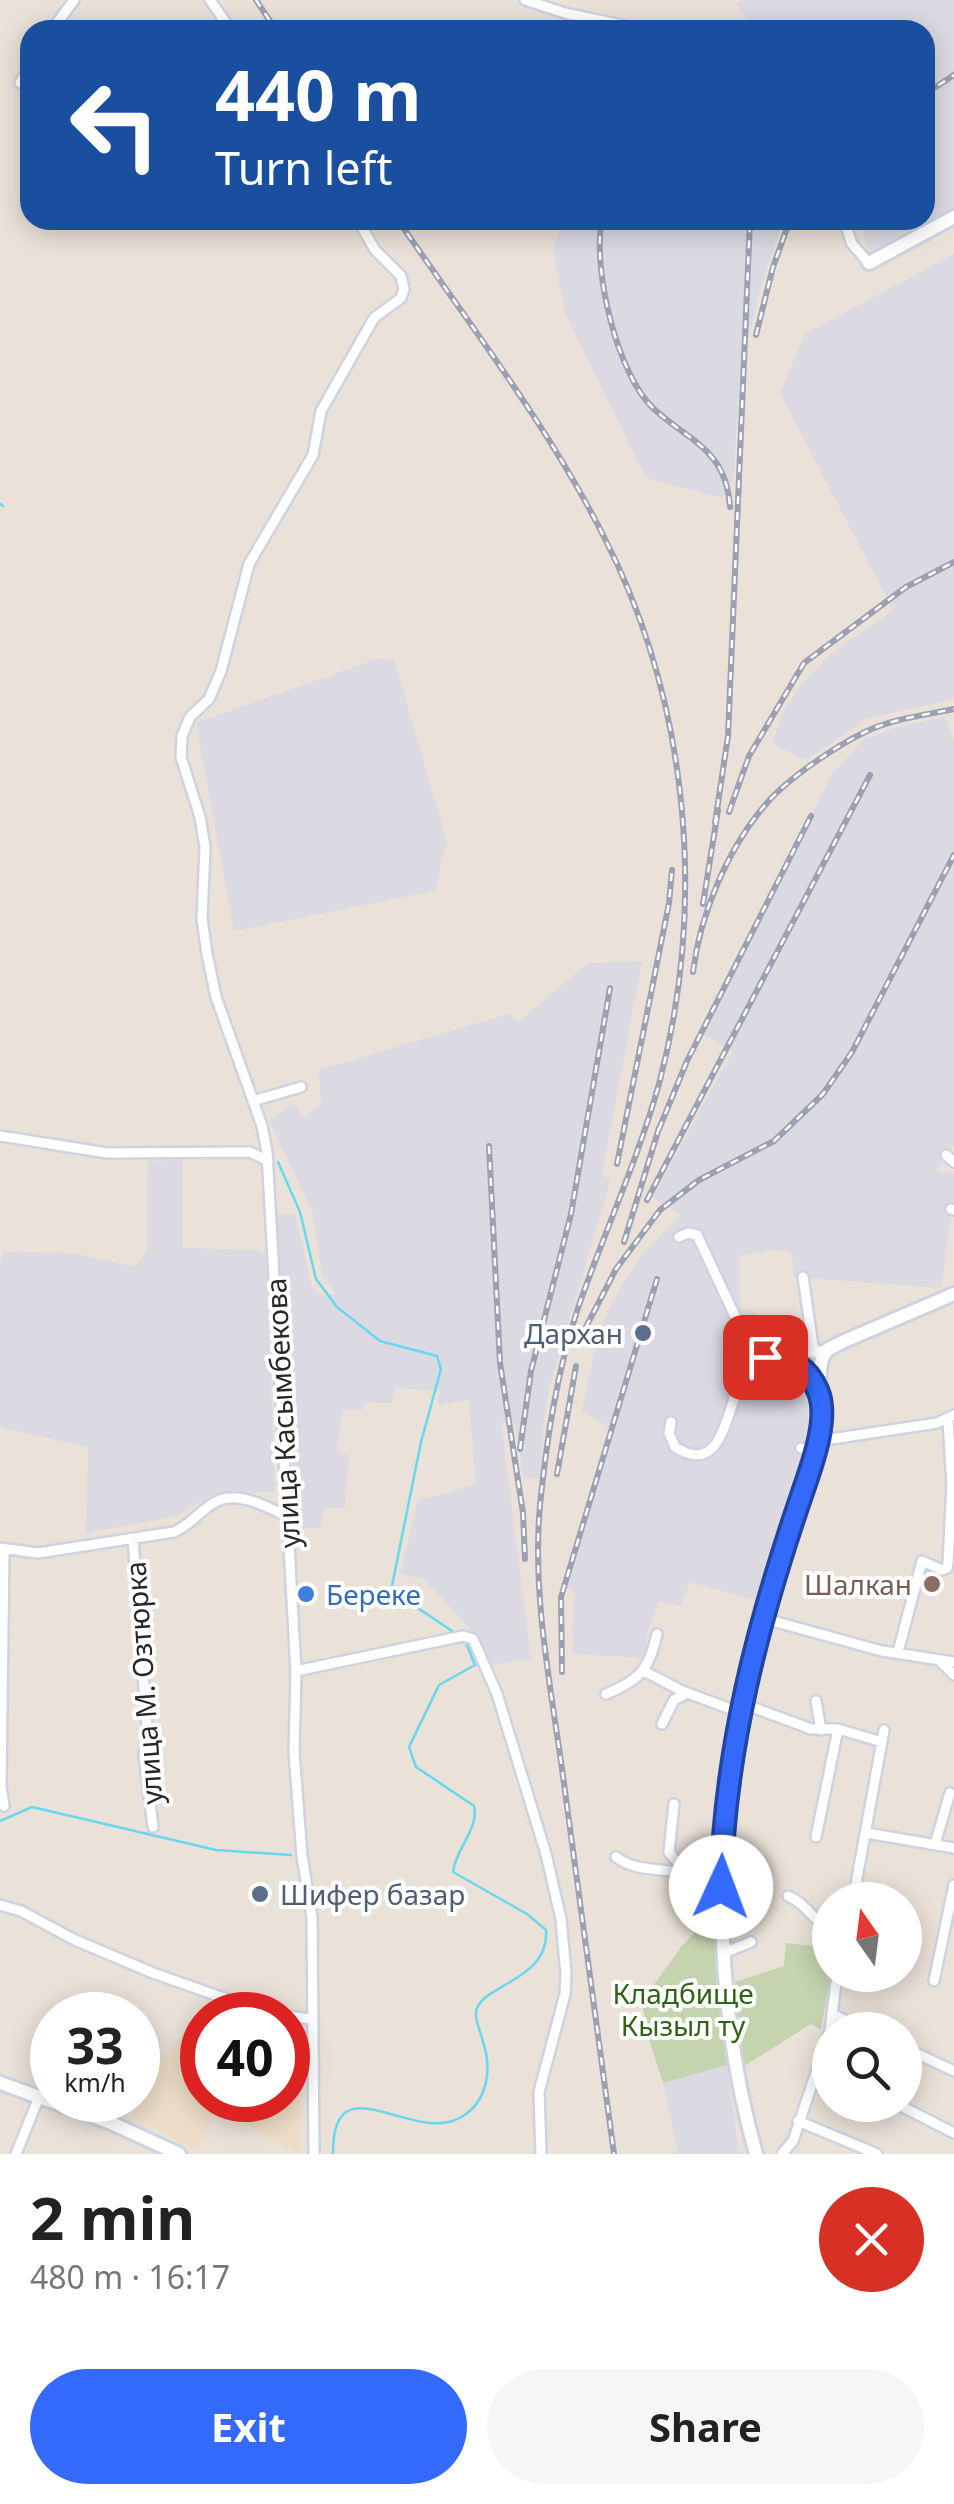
<!DOCTYPE html>
<html lang="en">
<head>
<meta charset="utf-8">
<style>
  body { margin:0; font-family:"Noto Sans",sans-serif; background:#f6f6f6; color:#222; height:100vh; display:flex; flex-direction:column; font-size:38px; white-space:nowrap }
  * { box-sizing:border-box; margin:0 }
  p { font-size:32px; color:#767676 }
  .icon { flex:none; width:55px; height:55px; fill:none; stroke:currentColor; stroke-width:2; stroke-linecap:round; stroke-linejoin:round }
  .map { position:relative; height:2154px; overflow:hidden }
  .panel { display:flex; flex-direction:column; background:#fff; flex:1 }
  .panel>* { flex:none }
  .guide { position:absolute; left:20px; top:20px; width:915px; height:210px; border-radius:30px; box-shadow:0 5px 25px #0003; background:#1a4fa0; color:#fff; overflow:hidden }
  .needle { width:65px; rotate:346deg }
  .controls { position:absolute; left:812px; top:1882px; display:grid; gap:20px }
  .controls a { display:grid; place-items:center; width:110px; height:110px; border-radius:50%; background:#fff; box-shadow:0 5px 25px #0003; font-size:50px }
  .speed { position:absolute; left:30px; top:1992px; display:flex; gap:20px; font-size:50px; font-weight:700; text-align:center }
  .speed>* { display:grid; place-content:center; width:130px; height:130px; border-radius:50%; background:#fff; box-shadow:0 5px 25px #0003; line-height:1 }
  .speed small { font-size:25px; font-weight:400 }
  .speed .limit { border:15px solid #d22; background:#fff; color:#111 }
  .pin { position:absolute; display:grid; place-items:center; width:85px; height:85px; color:#fff; margin:-42px; border-radius:20px; box-shadow:0 5px 15px #0006 }
  .me { position:absolute; width:110px; margin:-55px; rotate:2deg; stroke-linejoin:round; filter:drop-shadow(0 0 8px #0008) }
  .turn { display:flex; align-items:center; gap:35px; height:210px; padding:0 30px; font-size:45px }
  .turn .icon { width:130px; height:130px; stroke-width:2.5 }
  .turn b { display:block; font-size:70px; line-height:85px }
  .round { display:grid; place-items:center; flex:none; width:105px; height:105px; border-radius:52px; background:#f6f6f6 }
  .summary { display:flex; align-items:center; justify-content:space-between; height:170px; padding:0 30px }
  h1 { font-size:60px; font-weight:700; line-height:75px }
  .button { display:flex; gap:20px; margin-top:auto; padding:20px 30px }
  .button a { flex:1; height:115px; border-radius:60px; background:#346afc; color:#fff; font-size:40px; font-weight:700; line-height:115px; text-align:center }
  .button a+a { background:#f6f6f6; color:#222 }
  .map>svg:first-child { display:block }
</style>
</head>
<body>
<div class="map">
<svg width="954" height="2154" viewBox="0 0 954 2154">
  <rect width="100%" height="100%" fill="#eae1d8"/>
  <path fill="#dbd9e2" d="M742,0H954V208L869,251L859,220H925V30H753L736,4Z
    M561,220H783L759,293L740,376L733,481L722,498L646,478L565,313L553,251Z
    M954,254V699L866,719L806,760L772,744L782,714L802,683L831,654L893,610L780,393L805,334Z
    M380,658L394,660L447,842L437,880L438,890L234,931L196,723Z
    M945,717L954,741V1145L936,1170L954,1174V1197L941,1288L794,1277L792,1254L777,1250L740,1255V1308L757,1313L755,1328L744,1338L735,1369L773,1360L796,1369L809,1390L808,1433L759,1601L690,1582L680,1606L658,1601L646,1637L648,1658L572,1654L574,1590L566,1588L574,1548L612,1429L582,1411L597,1338L612,1302L642,1255L681,1214L652,1198L733,1051L703,1034L832,774L863,740L900,726Z
    M642,961L602,1174L610,1181L549,1389L543,1427L541,1478H524L514,1421L501,1423L531,1658L491,1665L469,1627L424,1579L400,1574L418,1501L476,1484L469,1400L437,1405L440,1391L395,1388L392,1403L365,1402L362,1410H343L337,1452L349,1455L345,1508H325L320,1528H295L276,1215L295,1214L312,1287L323,1296L336,1293L322,1276L313,1213L269,1120L294,1103L303,1118L321,1105L319,1070L508,1014L519,1021L588,963Z
    M182,1160V1248L259,1250L266,1255L275,1492L214,1493L176,1516L86,1533L88,1447L0,1427V1266L3,1252L73,1253L135,1267L147,1252L148,1161Z
    M727,2065L739,2154H678L663,2083Z"/>
  <path fill="#edddc6" d="M209,1998L245,2015H202V2100H288V2026L300,2029L299,2154L217,2108L196,2151L134,2117L158,2075L159,2064Z"/>
  <path fill="#c4d4af" d="M699,1928L715,1930L727,2065L663,2083L648,2037L642,2001L682,1946Z
    M786,1943L830,1948L831,1975L821,2029L811,2024L744,2066L735,1982L784,1966Z"/>
  <g fill="none" stroke-linecap="round" stroke-linejoin="round">
    <path stroke="#68d7ef" stroke-width="2.5" d="M0,504L3,506
      M278,1162L300,1212L316,1279L337,1307L380,1341L437,1356L441,1369L421,1442L392,1586L394,1592L455,1633
      M0,1821L32,1807L216,1850L291,1855
      M333,2154C332,2058 415,2148 463,2116C488,2100 492,2069 483,2042C481,2033 475,2021 476,2012C479,1985 550,1981 546,1930L527,1914L453,1872C455,1850 480,1827 474,1806L416,1767L409,1747L439,1685L475,1665L465,1640"/>
    <defs>
      <path id="street" d="M210,0L231,30
        M525,0L565,13L645,30
        M52,30L74,0
        M20,83L30,67
        M844,220L852,244L869,263
        M253,1101L301,1087
        M0,1136L107,1153L250,1152L268,1161
        M946,1155L954,1162
        M951,1209L954,1210
        M679,1237L688,1233L697,1235L741,1329L771,1356
        M803,1277L814,1353
        M786,1358L802,1368L818,1391
        M671,1422L669,1433L675,1447C733,1484 724,1379 757,1360C772,1351 808,1354 827,1350
        M818,1441L937,1423L954,1415
        M801,1448L816,1453
        M133,1539L147,1727L144,1756L153,1827
        M0,1548L38,1553L174,1532C190,1525 198,1513 212,1504C236,1488 267,1507 288,1517
        M4,1549L1,1787L4,1806
        M762,1618L882,1651L954,1662
        M898,1652L922,1561L942,1570L947,1568L948,1563L952,1485L948,1420
        M940,1661L954,1675
        M296,1671L463,1636L473,1639L497,1694L546,1854L561,1919L566,1974L565,1994L539,2092L541,2154
        M644,1671L682,1691L739,1712
        M606,1694C640,1680 649,1670 657,1634
        M816,1701L821,1730
        M741,1703L811,1729H838L882,1742
        M662,1724L674,1700L687,1693
        M674,1804L669,1852L687,1875
        M867,1833L954,1848
        M816,1837L838,1729
        M935,1844L950,1793
        M616,1857C638,1874 666,1866 690,1876C701,1881 707,1886 721,1887
        M788,1896C807,1904 813,1921 830,1930
        M853,1900L884,1730
        M0,1905L21,1911L75,1940L153,1973L264,2012L284,2015
        M726,1952L751,1942
        M934,1981L954,1885
        M832,2014L866,2030
        M288,2016L311,2019
        M830,2030L837,1975
        M905,2048L954,2071
        M899,2105L954,2133
        M798,2121L877,2154
        M16,2154L39,2097
        M314,2154L312,1918L302,1856L294,1752L296,1671L267,1152L262,1126L216,997L207,954L202,919L205,847L200,817L181,757L182,736L190,717L209,699L221,671L249,564L313,455L321,411L374,318L401,298L404,289L401,276L375,250L358,220
        M782,2154L793,2141L830,2031"/>
      <path id="secondary" d="M869,263L954,217
        M0,2083L109,2122L179,2154
        M756,2154C707,1980 714,1795 761,1622C777,1564 802,1508 817,1449C824,1419 815,1388 822,1358L827,1350L842,1342L954,1294"/>
    </defs>
    <use href="#street" stroke="#cdd3e1" stroke-width="14"/>
    <use href="#secondary" stroke="#cdd3e1" stroke-width="18"/>
    <use href="#street" stroke="#fff" stroke-width="9"/>
    <use href="#secondary" stroke="#fff" stroke-width="12"/>
    <defs>
      <path id="rail" d="M256,0L276,30
        M925,94L954,75
        M398,220C468,323 548,425 604,537C689,703 707,903 659,1084C638,1159 605,1231 579,1305C557,1370 547,1437 540,1505C532,1593 550,1682 562,1769C579,1897 597,2026 614,2154
        M602,220C592,268 617,375 654,409C690,442 726,449 730,507
        M756,335L773,267L790,220
        M729,812L749,756L804,663L906,587L954,562
        M715,823L728,736L750,220
        M703,904L718,810
        M693,972C700,914 728,848 766,804C787,779 836,746 865,732C892,719 924,715 954,709
        M659,1129L687,1061L811,816
        M489,1146L500,1363L523,1513L525,1559
        M617,1164L669,903L672,870
        M647,1200L870,775
        M624,1242L659,1128
        M586,1327L616,1269L660,1210L699,1180L774,1141L823,1094L852,1052L954,855
        M520,1449L531,1371L571,1214L610,988
        M557,1474L576,1366
        M562,1672L561,1597L657,1279"/>
    </defs>
    <use href="#rail" stroke="#9ba0b2" stroke-width="6"/>
    <use href="#rail" stroke="#fff" stroke-width="2.5" stroke-dasharray="8" stroke-linecap="butt"/>
  </g>
  <g fill="none" stroke-linecap="round" stroke-linejoin="round">
    <defs>
      <path id="route" d="M721,1887C724,1751 758,1622 802,1494C811,1467 830,1419 818,1391C809,1369 789,1354 765,1357"/>
    </defs>
    <use href="#route" stroke="#2245a4" stroke-width="25"/>
    <use href="#route" stroke="#346afc" stroke-width="18"/>
  </g>
  <g fill="#5c6f8a" stroke="#fff" stroke-width="4">
    <circle cx="643" cy="1333" r="10"/>
    <circle cx="260" cy="1894" r="10"/>
  </g>
  <circle fill="#8d6e63" stroke="#fff" stroke-width="4" cx="932" cy="1584" r="10"/>
  <circle fill="#3f7fe0" stroke="#fff" stroke-width="4" cx="306" cy="1594" r="10"/>
  <g text-anchor="middle" dominant-baseline="central" stroke-width="8" stroke-linejoin="round" paint-order="stroke">
    <g font-size="28" fill="#4e5e75" stroke="#fff" text-anchor="end">
      <text x="623" y="1333">Дархан</text>
      <text x="280" y="1894" text-anchor="start">Шифер базар</text>
    </g>
    <g font-size="28" fill="#272727" stroke="#fff">
      <text transform="translate(282 1413) rotate(-93)">улица Касымбекова</text>
      <text transform="translate(143 1683) rotate(-94)">улица М. Озтюрка</text>
    </g>
    <g font-size="28" fill="#785e54" stroke="#fff" text-anchor="end">
      <text x="912" y="1584">Шалкан</text>
    </g>
    <g font-size="28" fill="#366cbe" stroke="#fff" text-anchor="start">
      <text x="326" y="1594">Береке</text>
    </g>
    <g font-size="28" fill="#2e6318" stroke="#fff">
      <text x="683" y="1993">Кладбище<tspan x="683" dy="32">Кызыл ту</tspan></text>
    </g>
  </g>
</svg>
<div class="controls">
<a><svg class="needle" viewBox="-14 -14 28 28"><path d="M0-13l5 13h-10z" fill="#e53935"/><path d="M0 13l5-13h-10z" fill="#767676"/></svg></a>
<a><svg class="icon" aria-label="search" viewBox="0 0 24 24"><circle cx="10" cy="10" r="6"/><path d="M15 15l6 6"/></svg></a>
</div>
<div class="speed"><div>33<small>km/h</small></div><div class="limit">40</div></div>
<div class="pin" style="left:765px;top:1357px;background:#d93025"><svg class="icon" aria-label="arrive" viewBox="0 0 24 24"><path d="M6 21V4h12l-3 4 3 4H6"/></svg></div>
<svg class="me" style="left:721px;top:1887px" viewBox="-20 -20 40 40"><circle r="19" fill="#fff"/><path d="M0-13L10 11 0 6-10 11z" fill="#346afc"/></svg>
<div class="guide">
<div class="turn"><svg class="icon" aria-label="left" viewBox="0 0 24 24"><path d="M17 20v-9H6M10 6l-5 5 5 5"/></svg><div><b>440 m</b>Turn left</div></div>
</div>
</div>
<section class="panel">
<div class="summary"><div><h1>2 min</h1><p>480 m · 16:17</p></div><a class="round" style="background:#d93025;color:#fff"><svg class="icon" aria-label="close" viewBox="0 0 24 24"><path d="M6 6l12 12M18 6L6 18"/></svg></a></div>
<div class="button"><a>Exit</a><a>Share</a></div>
</section>
</body>
</html>
